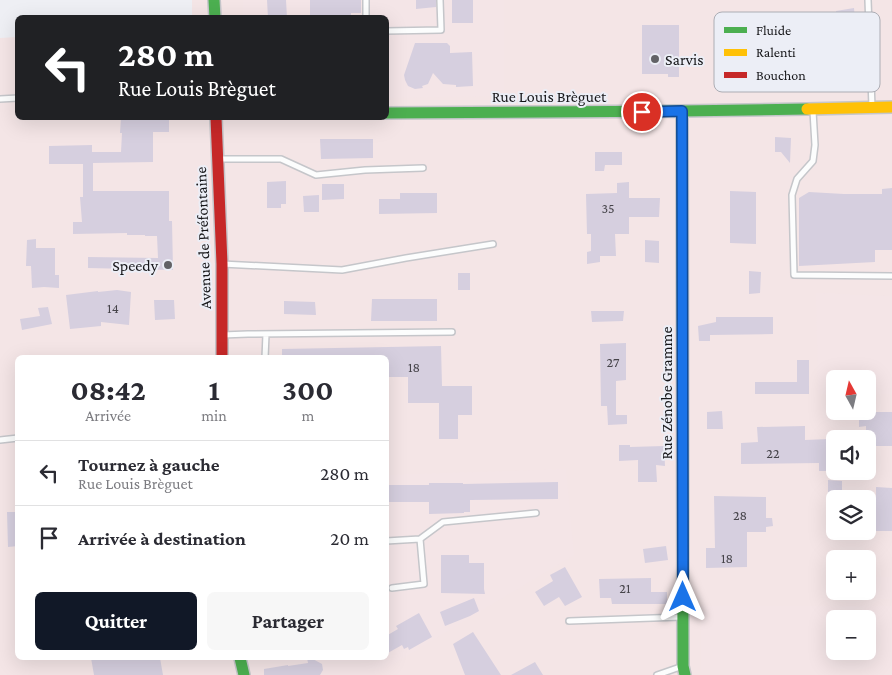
<!DOCTYPE html>
<html lang="fr">
<head>
<meta charset="utf-8">
<style>
  body { margin:0; font-family:"Crimson Pro",serif; background:#f7f7f7; color:#2b2b33; height:100vh; display:flex; flex-direction:column; font-size:19px; white-space:nowrap }
  * { box-sizing:border-box; margin:0 }
  p { font-size:16px; color:#7c7c81 }
  .icon { flex:none; width:28px; height:28px; fill:none; stroke:currentColor; stroke-width:2; stroke-linecap:round; stroke-linejoin:round }
  .map { position:relative; flex:1; overflow:hidden }
  .side { position:absolute; left:15px; top:355px; width:374px; height:305px; display:flex; flex-direction:column; background:#fff; border-radius:8px; box-shadow:0 5px 20px #0002 }
  .side>* { flex:none }
  .guide { position:absolute; left:15px; top:15px; width:374px; height:105px; border-radius:8px; box-shadow:0 5px 20px #0002; background:#202124; color:#fff; overflow:hidden }
  .needle { width:32px; rotate:352deg }
  .controls { position:absolute; left:826px; top:370px; display:grid; gap:10px }
  .controls a { display:grid; place-items:center; width:50px; height:50px; border-radius:8px; background:#fff; box-shadow:0 5px 20px #0002; font-size:25px }
  .pin { position:absolute; display:grid; place-items:center; width:42px; height:42px; color:#fff; margin:-21px; border:2px solid #fff; border-radius:50%; box-shadow:0 1px 5px #0007 }
  .me { position:absolute; width:55px; margin:-28px; rotate:0deg; stroke-linejoin:round; filter:drop-shadow(0 0 4px #0008) }
  .turn { display:flex; align-items:center; gap:18px; height:105px; padding:0 20px; font-size:22px }
  .turn .icon { width:65px; height:65px; stroke-width:2.5 }
  .turn b { display:block; font-size:35px; line-height:42px }
  .eta { display:flex; justify-content:space-evenly; align-items:center; height:85px; text-align:center }
  .eta b { font-size:30px; font-weight:700; line-height:35px }
  .cta { display:flex; gap:10px; margin-top:auto; padding:10px 20px }
  .cta a { flex:1; height:58px; border-radius:8px; background:#111827; color:#fff; font-size:20px; font-weight:700; line-height:58px; text-align:center }
  .cta a+a { background:#f7f7f7; color:#2b2b33 }
  ul { padding:0; list-style:none }
  li { display:flex; align-items:center; gap:15px; height:65px; padding:0 20px; border-top:1px solid #e1e1e2 }
  li div { flex:1 }
  li b { display:block; font-size:19px }
  li em { font-style:normal }
  .map>svg:first-child { display:block }
</style>
</head>
<body>
<div class="map">
<svg width="892" height="675" viewBox="0 0 892 675">
  <rect width="100%" height="100%" fill="#eeeff4"/>
  <path fill="#f4e5e6" fill-rule="evenodd" d="M192,0H892V675H0V38L17,37L18,118H386V18L192,17ZM18,358H386V658H18ZM835,379H868V411H835ZM835,439H868V471H835ZM835,499H868V531H835ZM835,559H868V591H835ZM835,619H868V651H835Z"/>
  <path fill="#f4e5e7" fill-rule="evenodd" d="M243,0H504V96L386,98V18L243,17Z
    M816,293L892,296V394H868V379H835V394H818Z
    M566,469L574,555L375,675H272L270,658H386V475Z
    M876,577H892V599H876Z
    M701,606H892V670H701ZM835,619H868V651H835Z"/>
  <path fill="#d6cfdf" d="M267,0H286L287,18H268Z
    M310,0H361V13H351V18H310Z
    M416,0H436V7L416,9Z
    M452,0H473V23H452Z
    M854,8L855,20L837,19L836,11Z
    M642,25H679V77H668V74H642Z
    M415,43H447L450,46V53L472,52L473,86L456,87V85L443,84L433,73L428,84L422,86L423,88L415,89L408,86L405,80L404,75Z
    M121,118H169V132H153V162L93,163V191H169V221H172L173,270L88,268V257L158,258L157,236H145V235H127V233L73,234V222H82L80,197H83V164H49V146L92,145V152H121L122,133H120Z
    M775,137L791,138L790,163L781,152H775Z
    M320,139H373V158L321,159Z
    M595,152H622V165H605L604,171H595Z
    M286,181V204H281V208H267V182Z
    M629,182V198H660L659,217H629V234H615L616,256H600V262L587,264V252L591,251V234H587L586,194L617,193V183Z
    M322,184H344V199L322,200Z
    M892,188V250H875V262L799,266V198L809,192L844,194H882V189Z
    M730,191L756,192V244L730,243Z
    M400,193H437V213L379,214V199H400Z
    M319,195V212H304L303,196Z
    M36,239V248H55V275H59V288L44,287L32,288L31,266H26L27,240Z
    M645,240L659,241V263L645,262Z
    M749,271L761,272L760,293L749,294Z
    M458,273H470V290H458Z
    M117,290L131,292L129,325L101,322V326L70,329L66,295L98,291V292Z
    M372,299H437V321H371Z
    M154,300H174L175,319L155,320Z
    M284,301L315,302L316,315L284,314Z
    M48,307L52,324L22,330L20,319L40,316L38,308Z
    M591,311H624L623,321L592,322Z
    M716,317H773V334L710,335V341H699L698,326L716,322Z
    M626,343V380L616,381V415H627V424L608,425L607,406H601L600,344Z
    M441,346L442,386H472V415H458V439H439V403H408V377H386V358H282V349Z
    M797,360H809V394H755V382H797Z
    M722,411L723,429H707V412Z
    M866,412H892V446H868V439H866V426L859,427V416H866Z
    M805,426V440L829,439V471H819V463L741,464V443L758,442L757,427Z
    M619,445H630V447L664,446L665,466L656,465L657,482H638V460L619,461Z
    M828,480L842,481V499H828Z
    M558,482V499L470,500V512H464V513L429,514V502H386V485H429V483H463V484Z
    M876,487L892,488V531H868V512L876,511Z
    M714,496L766,497V518H772L773,526L766,527V532H747V567L706,568V548H715Z
    M7,512H18V546L8,547Z
    M666,546L668,560L645,563L643,549Z
    M441,555H469V563H484V589L485,594L441,593Z
    M565,567L582,597L565,606L559,597L544,606L535,592L553,581L550,575Z
    M651,578V592H667V604H612L611,598H600L599,579Z
    M474,598L479,611L470,616L445,626L440,612Z
    M419,613L432,637L409,650L408,647L404,649L402,645L386,654V636L398,629L396,626Z
    M473,632L501,675H465L453,644Z
    M91,658H152V660L160,658L163,675H94Z
    M307,658H311L322,664L323,670L320,675H264V669L288,665V666L308,663Z
    M535,662L543,675H511Z"/>
  <g fill="none" stroke-linecap="round" stroke-linejoin="round">
    <defs>
      <path id="lane" d="M366,0V18
        M868,0L872,107
        M386,31L441,30L440,0
        M0,99L18,98
        M813,111L815,145L813,161L797,179L792,195L794,275L892,276
        M218,159H281L316,175L365,170L423,168
        M222,264L342,270L406,258L493,244
        M222,335L248,334L452,332
        M265,358L266,334
        M0,440L18,438
        M420,539L443,522L536,513
        M386,541L420,539L424,584L392,588
        M569,621L681,617
        M657,675L683,666"/>
      <path id="fast" d="M214,0L215,18
        M682,111L683,666L685,675
        M386,113L682,111L807,109
        M240,658L244,675"/>
      <path id="slow" d="M807,109L892,107"/>
      <path id="jam" d="M216,118L222,264V358"/>
    </defs>
    <use href="#lane" stroke="#c5c6ca" stroke-width="8"/>
    <use href="#fast" stroke="#c5c6ca" stroke-width="14"/>
    <use href="#slow" stroke="#c5c6ca" stroke-width="14"/>
    <use href="#jam" stroke="#c5c6ca" stroke-width="14"/>
    <use href="#lane" stroke="#fcfdfd" stroke-width="5"/>
    <use href="#fast" stroke="#4caf50" stroke-width="11"/>
    <use href="#slow" stroke="#ffc107" stroke-width="11"/>
    <use href="#jam" stroke="#c62828" stroke-width="11"/>
  </g>
  <g fill="none" stroke-linecap="round" stroke-linejoin="round">
    <defs>
      <path id="route" d="M642,112L682,111L683,597"/>
    </defs>
    <use href="#route" stroke="#114b97" stroke-width="12"/>
    <use href="#route" stroke="#1a73e8" stroke-width="9"/>
  </g>
  <g fill="#626266" stroke="#eceef6" stroke-width="2">
    <circle cx="655" cy="59" r="5"/>
    <circle cx="168" cy="265" r="5"/>
  </g>
  <g text-anchor="middle" dominant-baseline="central" stroke-width="4" stroke-linejoin="round" paint-order="stroke">
    <g font-size="14" fill="#46444a">
      <text x="608" y="208">35</text>
      <text x="113" y="308">14</text>
      <text x="613" y="362">27</text>
      <text x="414" y="367">18</text>
      <text x="773" y="453">22</text>
      <text x="740" y="515">28</text>
      <text x="727" y="558">18</text>
      <text x="625" y="588">21</text>
    </g>
    <g font-size="16" fill="#161619" stroke="#eceef6" text-anchor="start">
      <text x="665" y="59">Sarvis</text>
      <text x="158" y="265" text-anchor="end">Speedy</text>
    </g>
    <g font-size="16" fill="#161619" stroke="#eceef6">
      <text x="549" y="96">Rue Louis Brèguet</text>
      <text transform="translate(203 238) rotate(-92)">Avenue de Préfontaine</text>
      <text transform="translate(666 393) rotate(-90)">Rue Zénobe Gramme</text>
    </g>
  </g>
  <rect x="714" y="12" width="166" height="80" rx="8" fill="#eceef6" stroke="#acadb4" stroke-width="1"/>
  <rect x="724" y="27" width="23" height="6" fill="#4caf50"/>
  <rect x="724" y="49" width="23" height="7" fill="#ffc107"/>
  <rect x="724" y="72" width="23" height="6" fill="#c62828"/>
  <g font-size="14" fill="#161619">
    <text x="756" y="35">Fluide</text>
    <text x="756" y="57">Ralenti</text>
    <text x="756" y="80">Bouchon</text>
  </g>
</svg>
<div class="controls">
<a><svg class="needle" viewBox="-14 -14 28 28"><path d="M0-13l5 13h-10z" fill="#e53935"/><path d="M0 13l5-13h-10z" fill="#7c7c81"/></svg></a>
<a><svg class="icon" aria-label="sound" viewBox="0 0 24 24"><path d="M4 9h4l5-4v14l-5-4H4zM17 9q2 3 0 6"/></svg></a>
<a><svg class="icon" aria-label="layers" viewBox="0 0 24 24"><path d="M12 4l9 5-9 5-9-5zM3 14l9 5 9-5"/></svg></a>
<a>+</a>
<a>−</a>
</div>
<div class="pin" style="left:642px;top:112px;background:#d93025"><svg class="icon" aria-label="arrive" viewBox="0 0 24 24"><path d="M6 21V4h12l-3 4 3 4H6"/></svg></div>
<svg class="me" style="left:683px;top:597px" viewBox="-20 -20 40 40"><path d="M0-17L14 15 0 8-14 15z" fill="#1a73e8" stroke="#fff" stroke-width="4"/></svg>
<div class="guide">
<div class="turn"><svg class="icon" aria-label="left" viewBox="0 0 24 24"><path d="M17 20v-9H6M10 6l-5 5 5 5"/></svg><div><b>280 m</b>Rue Louis Brèguet</div></div>
</div>
<section class="side">
<div class="eta">
<div><b>08:42</b><p>Arrivée</p></div>
<div><b>1</b><p>min</p></div>
<div><b>300</b><p>m</p></div>
</div>
<ul>
<li><svg class="icon" aria-label="left" viewBox="0 0 24 24"><path d="M17 20v-9H6M10 6l-5 5 5 5"/></svg><div><b>Tournez à gauche</b><p>Rue Louis Brèguet</p></div><em>280 m</em></li>
<li><svg class="icon" aria-label="arrive" viewBox="0 0 24 24"><path d="M6 21V4h12l-3 4 3 4H6"/></svg><div><b>Arrivée à destination</b></div><em>20 m</em></li>
</ul>
<div class="cta"><a>Quitter</a><a>Partager</a></div>
</section>
</div>
</body>
</html>
